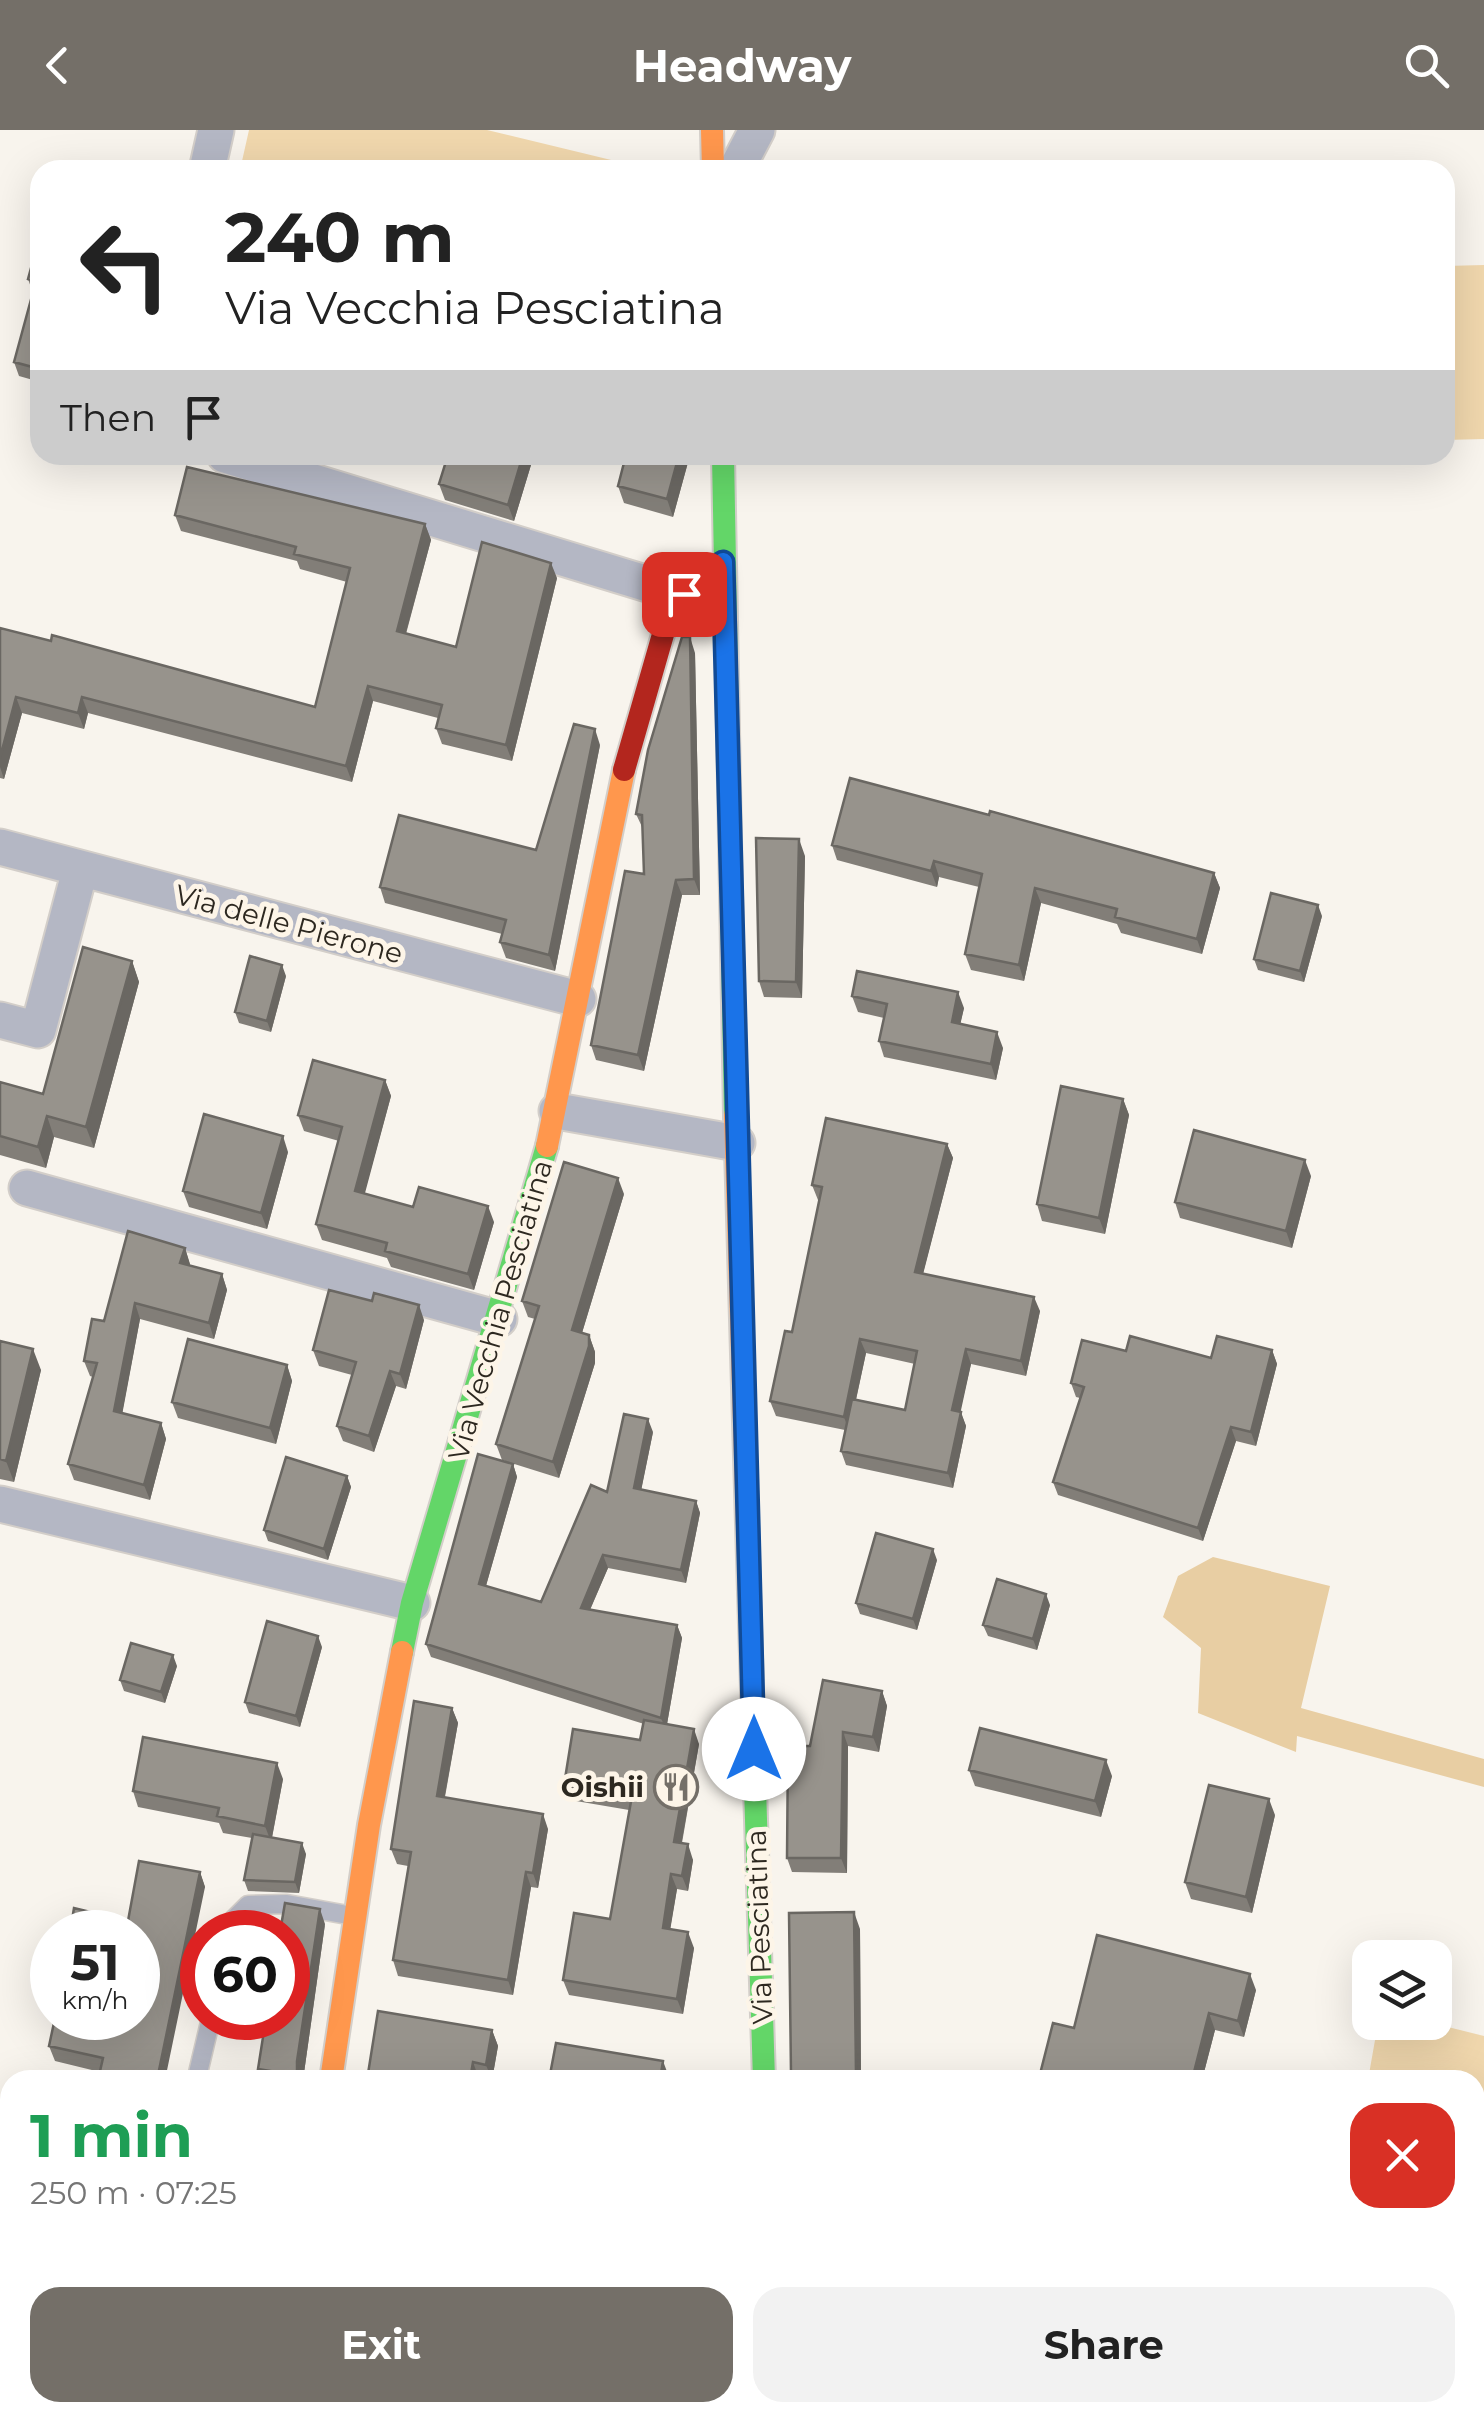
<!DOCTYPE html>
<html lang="en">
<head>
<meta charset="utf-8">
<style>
  body { margin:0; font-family:Montserrat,sans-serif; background:#f2f2f2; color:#222; height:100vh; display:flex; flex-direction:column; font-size:38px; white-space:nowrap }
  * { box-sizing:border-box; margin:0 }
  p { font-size:32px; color:#767676 }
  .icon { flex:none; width:55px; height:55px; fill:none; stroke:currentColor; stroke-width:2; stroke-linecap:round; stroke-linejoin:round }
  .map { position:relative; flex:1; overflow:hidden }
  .drawer { position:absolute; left:0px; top:1940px; width:1485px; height:352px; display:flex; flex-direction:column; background:#fff; border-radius:30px 30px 0 0; box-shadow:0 10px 40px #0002 }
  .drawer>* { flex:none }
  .guide { position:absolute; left:30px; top:30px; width:1425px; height:305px; border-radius:30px; box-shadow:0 10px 40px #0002; background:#fff; color:#222; overflow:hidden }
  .controls { position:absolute; left:1352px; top:1810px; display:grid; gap:20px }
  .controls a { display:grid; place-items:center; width:100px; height:100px; border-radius:20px; background:#fff; box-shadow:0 10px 40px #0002; font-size:50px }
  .speed { position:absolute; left:30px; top:1780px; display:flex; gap:20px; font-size:50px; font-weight:700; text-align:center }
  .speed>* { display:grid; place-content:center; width:130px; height:130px; border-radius:50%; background:#fff; box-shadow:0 10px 40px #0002; line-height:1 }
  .speed small { font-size:25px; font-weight:400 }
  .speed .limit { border:15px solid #d22; background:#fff; color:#111 }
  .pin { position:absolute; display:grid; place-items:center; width:85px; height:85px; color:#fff; margin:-42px; border-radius:20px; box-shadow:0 5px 15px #0006 }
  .me { position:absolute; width:110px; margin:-55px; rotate:0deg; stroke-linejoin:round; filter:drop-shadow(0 0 8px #0008) }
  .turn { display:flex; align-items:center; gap:35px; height:210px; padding:0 30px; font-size:45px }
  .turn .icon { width:130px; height:130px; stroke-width:2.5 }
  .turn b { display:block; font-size:70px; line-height:85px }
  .then { display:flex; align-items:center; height:95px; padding:0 30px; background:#0003; gap:20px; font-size:38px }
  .round { display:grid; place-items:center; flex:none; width:105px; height:105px; border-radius:30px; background:#f2f2f2 }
  .summary { display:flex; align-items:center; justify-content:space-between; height:170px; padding:0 30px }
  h1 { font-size:60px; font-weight:700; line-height:75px; color:#1e9e55 }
  .primary-button { display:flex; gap:20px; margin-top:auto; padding:20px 30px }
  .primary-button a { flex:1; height:115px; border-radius:30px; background:#746f68; color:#fff; font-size:40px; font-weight:700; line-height:115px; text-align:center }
  .primary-button a+a { background:#f2f2f2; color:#222 }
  header { display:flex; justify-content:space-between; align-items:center; height:130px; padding:0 30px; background:#746f68; color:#fff; font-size:45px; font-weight:700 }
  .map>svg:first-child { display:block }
</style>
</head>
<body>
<header><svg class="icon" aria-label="back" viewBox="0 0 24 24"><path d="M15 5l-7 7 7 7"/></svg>Headway<svg class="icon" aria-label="search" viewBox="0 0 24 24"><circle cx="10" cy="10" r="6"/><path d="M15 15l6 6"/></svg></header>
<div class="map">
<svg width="1484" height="2292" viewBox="0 0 1484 2292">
  <rect width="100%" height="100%" fill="#f8f4ed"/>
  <path fill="#f0d7ad" d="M249,0H487L636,36V40H240Z
    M1484,135V309L1445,310V136Z
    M1378,1893H1432L1484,1906V2008L1475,2006V1950H1368Z
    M832,2283L940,2282V2283L939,2292H875Z"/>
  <path fill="#e8cea3" d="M1213,1427L1330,1456L1301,1578L1484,1629V1657L1297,1606L1296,1622L1198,1583L1201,1518L1163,1487L1178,1446Z"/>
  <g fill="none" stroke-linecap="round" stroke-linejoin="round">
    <defs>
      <path id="lane" d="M230,1802L234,1789L248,1775L287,1774L353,1786
        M204,1950L198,1943L211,1888
        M305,2292L310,2282"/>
      <path id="street" d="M207,40L216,0
        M736,40L757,0
        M225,325L684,465
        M0,717L578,869
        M0,890L38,900L80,740
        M557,981L737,1013
        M27,1058L499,1189
        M0,1374L412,1473
        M213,2292L217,2282"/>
      <path id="fast" d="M723,325L735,985
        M749,1462L764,1950
        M402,1522L412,1473L547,1016"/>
      <path id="slow" d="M712,0L713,40
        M735,985L749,1462
        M547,1016L624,640
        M331,1950L369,1695L402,1522"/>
      <path id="jam" d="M624,640L664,501L684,465L723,433
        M778,2282V2292"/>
    </defs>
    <use href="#lane" stroke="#d3cec9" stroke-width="21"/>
    <use href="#street" stroke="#d3cec9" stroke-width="39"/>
    <use href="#fast" stroke="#d3cec9" stroke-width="26"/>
    <use href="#slow" stroke="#d3cec9" stroke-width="26"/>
    <use href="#jam" stroke="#d3cec9" stroke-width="26"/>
    <use href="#lane" stroke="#b4b7c4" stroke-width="18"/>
    <use href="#street" stroke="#b4b7c4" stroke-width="35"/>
    <use href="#fast" stroke="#63d668" stroke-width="22"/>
    <use href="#slow" stroke="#ff974d" stroke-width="22"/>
    <use href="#jam" stroke="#b3261e" stroke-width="22"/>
  </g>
  <path fill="#827e78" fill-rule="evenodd" d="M40,105V252L19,246L14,232L33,163L28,149Z
    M534,325L514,391L445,370L439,354Z
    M611,325H690L673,387L624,373L618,356L625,330L612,327Z
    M175,385L425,394L431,410L406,504L456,517L557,448L512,631L442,614L436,598L438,588L373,571L352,652L88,583L84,599L22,583L4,649L0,648V498L315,577L347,452L300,439L297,431L181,401Z
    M695,523L700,765H682L644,941L596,930L591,915L644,744L643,699L636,684Z
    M600,615L555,841L506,828L500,812L502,804L385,773L380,757L536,720Z
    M832,715L1214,743L1220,758L1202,824L1121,803L1117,794L1041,773L1024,851L971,840L965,824L979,757L939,747L937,757L837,730Z
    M805,726L802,868L764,867L759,851Z
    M1322,786L1304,852L1258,840L1254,829Z
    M132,831L139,852L94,1018L54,1007L46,1038L0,1025V952L43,964Z
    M286,846L271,902L239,893L235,882Z
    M852,866L964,878L960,894L1003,918L996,950L884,927L879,911L884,888L858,882Z
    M385,950L391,966L364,1064L413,1077L494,1092L474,1160L391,1137L387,1128L322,1110L316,1094L339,1011L304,1001L298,985Z
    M1123,969L1129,985L1105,1104L1042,1091L1037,1074Z
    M947,1014L953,1028L923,1143L1040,1181L1026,1246L971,1234L960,1281L966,1296L953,1358L846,1335L841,1321L845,1300L776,1286L770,1271L792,1202L820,1070H818L812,1055ZM866,1223L915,1234L905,1280L856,1270Z
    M288,1022L267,1099L189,1077L183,1061Z
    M1311,1046L1292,1118L1180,1088L1175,1072Z
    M624,1064L582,1203L589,1205L595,1222V1233L559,1348L502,1330L496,1314L535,1189L528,1187L522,1171Z
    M185,1118L190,1135L222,1144L227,1160L214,1209L140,1189L122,1283L161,1293L166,1309L150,1370L74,1350L68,1334L93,1247L90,1246L84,1231L104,1191Z
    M424,1190L406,1259L396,1256L374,1322L343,1311L337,1296L352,1245L319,1236L313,1220Z
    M0,1211L41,1240L14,1352L0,1349Z
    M1272,1220L1277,1234L1256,1316L1236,1311L1203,1411L1058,1365L1053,1352L1080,1268L1076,1267L1071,1253L1126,1221L1211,1228Z
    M287,1235L292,1251L276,1314L178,1288L172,1272Z
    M653,1302L641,1360L696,1371L700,1383L686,1453L608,1438L590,1480L677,1495L682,1508L667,1594L699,1614L682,1713L693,1730L688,1761L677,1759L670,1799L694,1818L683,1884L569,1865L563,1850L610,1789L629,1680L570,1670L564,1655L640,1610L644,1594L431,1527L426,1514L513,1334L517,1347L486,1456L541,1472L607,1362Z
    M347,1346L351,1357L328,1430L268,1411L264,1400Z
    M937,1430L917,1500L860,1484L856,1473Z
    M1050,1475L1037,1520L988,1506L983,1495Z
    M322,1517L300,1597L249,1583L245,1572Z
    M177,1536L165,1573L124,1561L120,1550Z
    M882,1561L887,1576L879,1622L848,1616L847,1743L792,1742L787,1728L810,1616Z
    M452,1578L458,1593L445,1667L548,1699L538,1758L531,1757L513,1865L398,1846L393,1830L408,1736L397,1734L391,1719Z
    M969,1640L1112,1646L1101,1687L975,1656Z
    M283,1649L272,1708L306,1724L299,1763L248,1761L244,1750L252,1708L223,1703L219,1693L138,1677L133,1661Z
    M1275,1685L1252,1783L1191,1769L1185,1752Z
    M200,1742L205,1757L100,1942L55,1931L49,1916L128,1791Z
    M325,1794L303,1950H262L258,1939Z
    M860,1799L861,1950H793L791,1943Z
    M1256,1860L1244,1907L1215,1900L1202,1950H1042L1040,1944L1074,1898Z
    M492,1900L498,1916L492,1950L479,1949L367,1950Z
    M1475,1989L1484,1992V2095L1475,2093Z
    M0,2219L92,2292H0Z
    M439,2282H704L703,2292H477L440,2285Z
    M1066,2282H1109V2292L1069,2291Z
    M1146,2282H1193L1192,2292H1149Z"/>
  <path fill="#6a6762" d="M523,325H534L514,391L508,375Z
    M679,325H690L673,387L667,369Z
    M425,394L431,410L402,517L397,501Z
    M551,433L557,448L512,631L506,615Z
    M690,507L695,523L700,765L694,749Z
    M368,556L373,571L352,652L346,636Z
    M16,567L22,583L4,649L0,637V628Z
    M82,567L88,583L84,599L78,583Z
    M595,599L600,615L555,841L549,825Z
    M799,709L805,726L802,868L796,852Z
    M934,731L939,747L937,757L931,741Z
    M1214,743L1220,758L1202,824L1197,809Z
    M676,750L682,765L644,941L638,925Z
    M1035,758L1041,773L1024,851L1019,835Z
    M1318,775L1322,786L1304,852L1300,841Z
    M132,831L139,852L94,1018L86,997Z
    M282,835L286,846L271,902L267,891Z
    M958,862L964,878L957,909L952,892Z
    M997,902L1003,918L996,950L991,934Z
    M385,950L391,966L361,1078L355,1061Z
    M1123,969L1129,985L1105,1104L1099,1088Z
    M47,986L54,1007L46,1038L38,1017Z
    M283,1006L288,1022L267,1099L261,1083Z
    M947,1014L953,1028L920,1156L915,1142Z
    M1305,1030L1311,1046L1292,1118L1286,1101Z
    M618,1048L624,1064L578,1216L572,1200Z
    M488,1076L494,1092L474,1160L468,1144Z
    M185,1118L190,1134L186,1148L180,1133Z
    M222,1144L227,1160L214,1209L209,1193Z
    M1034,1167L1040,1181L1026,1246L1021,1231Z
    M135,1173L140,1189L120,1296L114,1281Z
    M419,1175L424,1190L406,1259L400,1244Z
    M589,1205L595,1222V1233L559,1348L553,1332Z
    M860,1209L866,1223L849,1301L844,1287Z
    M33,1219L41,1240L14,1352L6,1331Z
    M966,1219L971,1234L958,1294L952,1280Z
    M1272,1220L1277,1234L1256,1316L1251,1302Z
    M287,1235L292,1251L276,1314L270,1298Z
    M390,1241L396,1256L374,1322L369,1306Z
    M961,1282L966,1296L953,1358L948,1343Z
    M648,1289L653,1302L639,1371L634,1358Z
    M161,1293L166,1309L150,1370L144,1355Z
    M1231,1297L1236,1311L1203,1411L1198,1398Z
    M513,1334L517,1347L483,1466L479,1454Z
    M347,1346L351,1357L328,1430L324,1419Z
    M696,1371L700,1383L686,1453L681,1440Z
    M933,1419L937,1430L917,1500L913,1489Z
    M603,1425L608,1438L585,1491L581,1478Z
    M1046,1464L1050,1475L1037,1520L1033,1509Z
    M677,1495L682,1508L666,1600L661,1588Z
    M318,1506L322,1517L300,1597L296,1586Z
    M173,1525L177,1536L165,1573L161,1562Z
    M882,1561L887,1576L879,1622L873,1607Z
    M452,1578L458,1593L442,1681L437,1666Z
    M694,1599L699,1614L679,1727L674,1712Z
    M843,1602L848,1616L847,1743L841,1728Z
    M1106,1630L1112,1646L1101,1687L1095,1671Z
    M277,1633L283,1649L271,1712L265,1696Z
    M1269,1669L1275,1685L1252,1783L1246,1767Z
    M543,1684L548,1699L538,1758L533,1743Z
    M302,1713L306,1724L299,1763L295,1752Z
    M688,1714L693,1730L688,1761L682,1746Z
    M200,1742L205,1757L165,1950H157Z
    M526,1742L531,1757L513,1865L508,1850Z
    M671,1744L677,1759L668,1813L663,1798Z
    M320,1779L325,1794L303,1950H297V1931Z
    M854,1782L860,1799L861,1950H858L856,1943Z
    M688,1802L694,1818L683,1884L677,1869Z
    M1250,1844L1256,1860L1244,1907L1238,1891Z
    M1209,1883L1215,1900L1202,1950H1192Z
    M492,1900L498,1916L492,1950L486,1935Z
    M663,1931L669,1947L668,1950H660Z
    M473,1932L479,1949L478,1950H470Z
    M84,2282H89L92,2292H81Z
    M365,2282H374L371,2292H362Z
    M696,2282H704L703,2292H695Z
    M1185,2282H1193L1192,2292H1185Z
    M1352,2282H1353L1357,2292H1349Z"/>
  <path fill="#97938c" stroke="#6a6762" stroke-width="2.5" d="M40,105V239L14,232L36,151L28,149Z
    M448,325H523L508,375L439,354Z
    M626,325H679L667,369L618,356Z
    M187,337L425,394L397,501L456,517L482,412L551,433L506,615L436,598L442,575L368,556L346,636L82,567L78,583L16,567L0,628V498L51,511L52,505L315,577L350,438L294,424L296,417L175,385Z
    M682,507H690L694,749L676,750L638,925L591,915L625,741L644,744L642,685L636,684L648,620Z
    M574,594L595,599L549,825L500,812L506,790L380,757L399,685L536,720Z
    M850,648L989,685L990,681L1214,743L1197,809L1115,787L1117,779L1035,758L1019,835L965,824L982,744L934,731L931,741L832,715Z
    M756,708L799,709L796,852L759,851Z
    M1271,763L1318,775L1300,841L1254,829Z
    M83,817L132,831L86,997L47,986L38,1017L0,1006V952L43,964Z
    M250,826L282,835L267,891L235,882Z
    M857,841L958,862L952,892L997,902L991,934L879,911L887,874L852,866Z
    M313,930L385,950L355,1061L413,1077L419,1057L488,1076L468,1144L385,1121L387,1113L316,1094L342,997L298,985Z
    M1061,956L1123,969L1099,1088L1037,1074Z
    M204,984L283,1006L261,1083L183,1061Z
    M826,988L947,1014L915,1142L1034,1167L1021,1231L966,1219L952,1280L961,1282L948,1343L841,1321L852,1269L905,1280L917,1221L860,1209L844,1287L770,1271L785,1201L792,1202L822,1057L812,1055Z
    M1194,1000L1305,1030L1286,1101L1175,1072Z
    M564,1032L618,1048L572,1200L589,1205V1216L553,1332L496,1314L539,1176L522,1171Z
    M128,1101L185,1118L180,1133L222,1144L209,1193L135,1173L114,1281L161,1293L144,1355L68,1334L97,1233L84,1231L92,1189L104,1191Z
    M329,1160L372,1171L374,1163L419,1175L400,1244L390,1241L369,1306L337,1296L356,1232L313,1220Z
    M1130,1206L1211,1228L1217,1206L1272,1220L1251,1302L1231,1297L1198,1398L1053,1352L1084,1257L1071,1253L1082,1210L1126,1221Z
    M188,1209L287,1235L270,1298L172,1272Z
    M0,1211L33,1219L6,1331L0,1329Z
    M624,1284L648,1289L634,1358L696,1371L681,1440L603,1425L581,1478L677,1495L661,1588L426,1514L478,1324L513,1334L479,1454L541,1472L591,1355L607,1362Z
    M286,1327L347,1346L324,1419L264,1400Z
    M876,1403L933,1419L913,1489L856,1473Z
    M997,1449L1046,1464L1033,1509L983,1495Z
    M267,1491L318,1506L296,1586L245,1572Z
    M131,1513L173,1525L161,1562L120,1550Z
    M823,1550L882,1561L873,1607L843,1602L841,1728H787L788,1616H810Z
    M414,1571L452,1578L437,1666L543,1684L533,1743L526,1742L508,1850L393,1830L411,1722L391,1719Z
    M644,1590L694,1599L674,1712L688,1714L682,1746L671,1744L663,1798L688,1802L677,1869L563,1850L574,1783L610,1789L632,1666L564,1655L573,1599L640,1610Z
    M980,1598L1106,1630L1095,1671L969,1640Z
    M143,1607L277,1633L265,1696L217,1686L219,1678L133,1661Z
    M1209,1655L1269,1669L1246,1767L1185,1752Z
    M253,1704L302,1713L295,1752L244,1750Z
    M139,1731L200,1742L157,1950H98L103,1928L49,1916L55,1888H138V1802H70L74,1778L128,1791Z
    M285,1773L320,1779L297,1931V1950H266L270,1941L258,1939L266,1888H288V1802H280Z
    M854,1782L856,1943H791L789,1783Z
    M1097,1805L1250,1844L1238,1891L1209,1883L1192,1950H1064L1040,1944L1053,1893L1074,1898Z
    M378,1881L492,1900L486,1935L473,1932L470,1950H367Z
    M556,1913L663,1931L660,1950H549Z
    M1296,1942L1327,1950H1294Z
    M1475,1989L1484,1992V2076L1475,2073Z
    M0,2219L10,2221V2282H84L81,2292H38L0,2282Z
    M236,2282H290L293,2288L301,2290L311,2282H365L362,2292H292L280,2289L279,2292H233Z
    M504,2282H696L695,2292H551Z
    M1146,2282H1185L1184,2290L1146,2285Z
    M1264,2282H1352L1349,2292H1262Z"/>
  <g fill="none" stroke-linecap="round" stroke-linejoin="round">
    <defs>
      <path id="route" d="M684,464L723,432L754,1619"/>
    </defs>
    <use href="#route" stroke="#114b97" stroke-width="25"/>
    <use href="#route" stroke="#1a73e8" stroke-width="18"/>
  </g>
  <defs>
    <symbol id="restaurant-ring" viewBox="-11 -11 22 22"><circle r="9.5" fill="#fdf5e8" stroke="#746f68" stroke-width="1.5"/><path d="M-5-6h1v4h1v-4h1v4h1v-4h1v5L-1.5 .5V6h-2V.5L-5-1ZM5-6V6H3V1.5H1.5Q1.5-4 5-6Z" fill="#746f68"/></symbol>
  </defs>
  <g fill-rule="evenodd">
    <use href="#restaurant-ring" x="651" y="1632" width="50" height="50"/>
  </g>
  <g text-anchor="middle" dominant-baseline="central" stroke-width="10" stroke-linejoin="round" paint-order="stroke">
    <g font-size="28" fill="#2d2820" stroke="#fdf5e8">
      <text transform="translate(289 794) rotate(15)">Via delle Pierone</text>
      <text transform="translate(500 1180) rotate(-74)">Via Vecchia Pesciatina</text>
      <text transform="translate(759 1797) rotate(-92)">Via Pesciatina</text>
    </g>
    <g font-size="28" font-weight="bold" fill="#2d2820" stroke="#fdf5e8" text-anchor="end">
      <text x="644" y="1657">Oishii</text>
    </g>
  </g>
</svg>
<div class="controls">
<a><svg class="icon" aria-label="layers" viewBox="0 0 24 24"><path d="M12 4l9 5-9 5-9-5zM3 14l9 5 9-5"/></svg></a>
</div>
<div class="speed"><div>51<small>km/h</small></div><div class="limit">60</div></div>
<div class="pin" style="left:684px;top:464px;background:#d93025"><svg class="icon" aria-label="arrive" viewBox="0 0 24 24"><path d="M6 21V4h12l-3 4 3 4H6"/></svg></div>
<svg class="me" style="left:754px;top:1619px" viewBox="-20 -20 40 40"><circle r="19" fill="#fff"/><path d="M0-13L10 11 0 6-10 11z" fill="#1a73e8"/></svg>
<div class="guide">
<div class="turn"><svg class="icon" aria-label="left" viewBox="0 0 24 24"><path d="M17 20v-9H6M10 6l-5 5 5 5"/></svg><div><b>240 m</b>Via Vecchia Pesciatina</div></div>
<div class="then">Then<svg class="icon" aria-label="arrive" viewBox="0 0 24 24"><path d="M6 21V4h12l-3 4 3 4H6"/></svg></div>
</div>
<section class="drawer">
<div class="summary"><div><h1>1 min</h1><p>250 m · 07:25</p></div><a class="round" style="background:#d93025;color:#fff"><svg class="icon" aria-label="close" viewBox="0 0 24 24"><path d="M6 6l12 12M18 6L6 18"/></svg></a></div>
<div class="primary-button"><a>Exit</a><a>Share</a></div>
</section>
</div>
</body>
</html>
